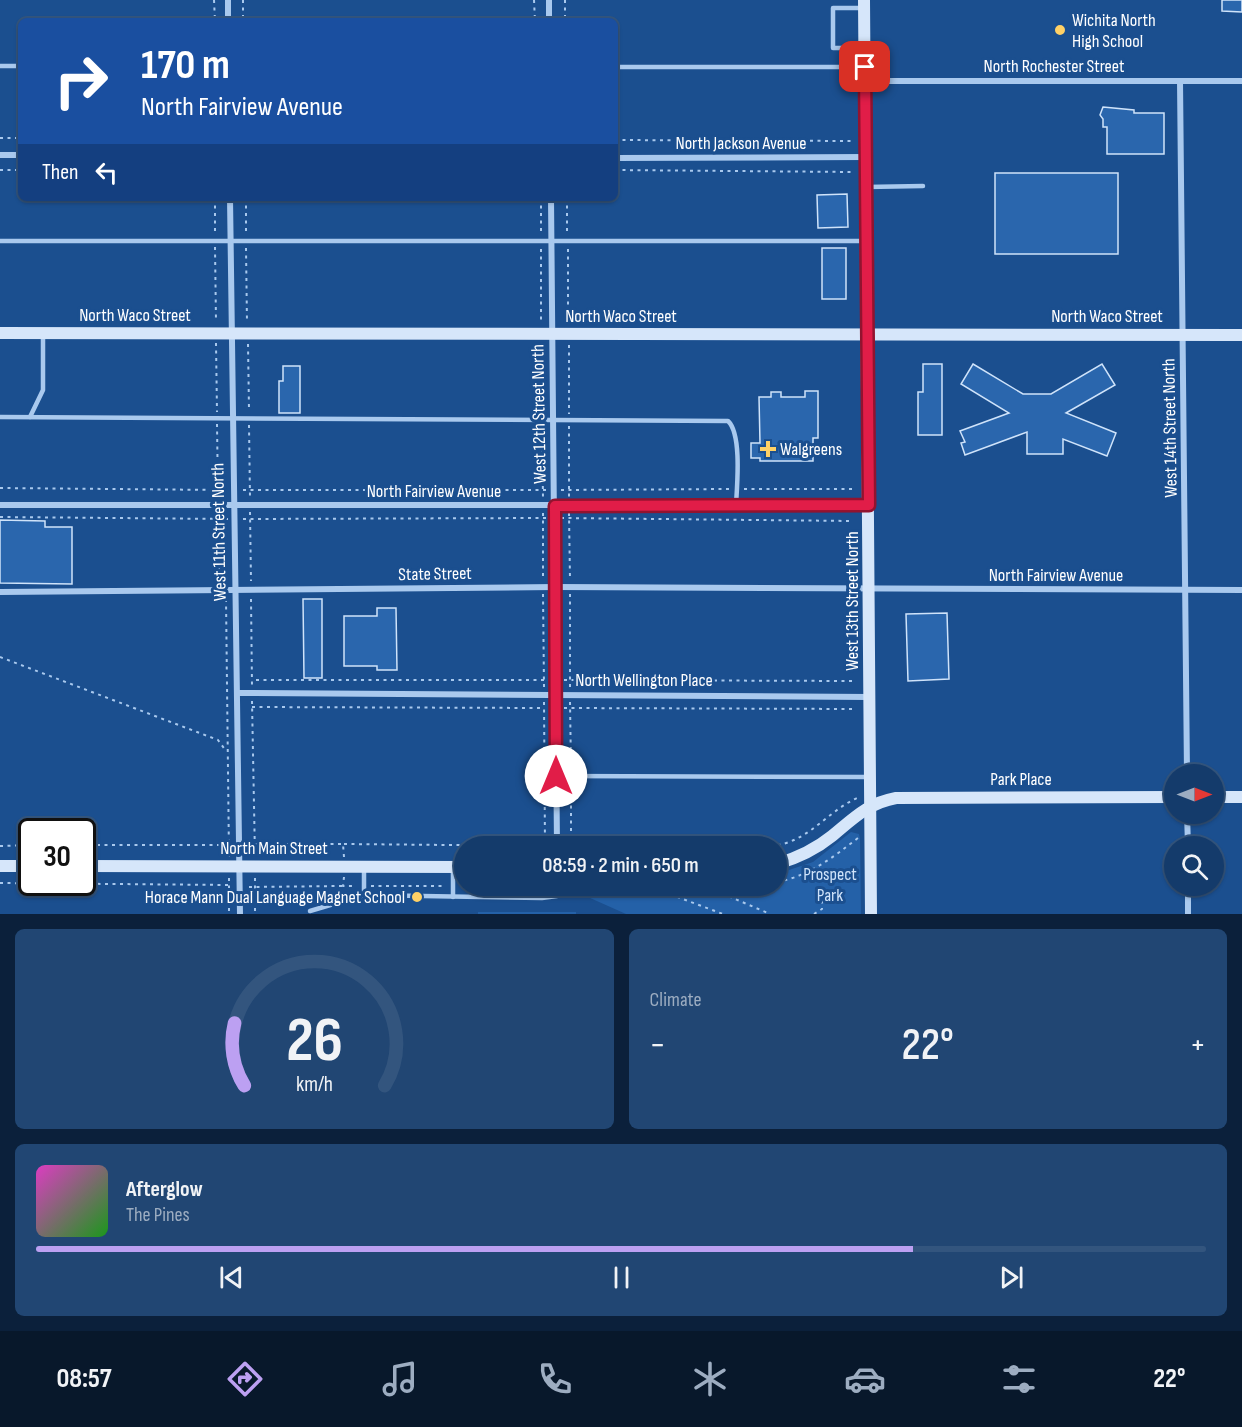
<!DOCTYPE html>
<meta charset="utf-8">
<style>
:root{--surface:#143b6b;--page:#214673;--text:#f1f3f6;--muted:#9dadc1;--line:#33557e;--accent:#bca0f2}
body{margin:0;font-family:"Sofia Sans Condensed",sans-serif;background:var(--page);color:var(--text);height:100vh;display:flex;flex-direction:column;font-size:22px;white-space:nowrap}
*{box-sizing:border-box;margin:0}
p{font-size:20px;color:var(--muted)}
.icon{flex:none;width:33px;height:33px;fill:none;stroke:currentColor;stroke-width:2;stroke-linecap:round;stroke-linejoin:round}
.map{position:relative;height:914px;overflow:hidden}
.panel{display:flex;flex-direction:column;gap:15px;padding:15px;background:#0b203b;flex:1}
.panel>*{flex:none}
.top-card{position:absolute;left:18px;top:18px;width:600px;height:183px;border-radius:9px;box-shadow:0 2px 4px #0004,0 0 0 2px var(--line);background:#1a4fa0;color:#fff;overflow:hidden}
.needle{width:39px;rotate:90deg}
.buttons{position:absolute;left:1164px;top:764px;display:grid;gap:12px}
.buttons a{display:grid;place-items:center;width:60px;height:60px;border-radius:50%;background:var(--surface);box-shadow:0 2px 4px #0004,0 0 0 2px var(--line);font-size:30px}
.speed{position:absolute;left:18px;top:818px;display:flex;gap:12px;font-size:30px;font-weight:700;text-align:center}
.speed>*{display:grid;place-content:center;width:78px;height:78px;border-radius:50%;background:var(--surface);box-shadow:0 2px 4px #0004,0 0 0 2px var(--line);line-height:1}
.speed .limit{border:3px solid #111;border-radius:9px;background:#fff;color:#111}
.pin{position:absolute;display:grid;place-items:center;width:51px;height:51px;color:#fff;margin:-26px;border-radius:12px;box-shadow:0 3px 9px #0006}
.me{position:absolute;width:66px;margin:-33px;rotate:0deg;stroke-linejoin:round;filter:drop-shadow(0 0 4px #0008)}
.turn{display:flex;align-items:center;gap:21px;height:126px;padding:0 24px;font-size:27px}
.turn .icon{width:78px;height:78px;stroke-width:2.5}
.turn b{display:block;font-size:42px;line-height:51px}
.then{display:flex;align-items:center;height:57px;padding:0 24px;background:#0003;gap:12px;font-size:22px}
.big{font-size:45px;font-weight:600;line-height:1.1}
.panel .card{flex:1;display:flex;flex-direction:column;justify-content:center;gap:9px;min-width:0;padding:0 21px;border-radius:9px;background:var(--page)}
.panel .dial{align-items:center;gap:0}
.dial svg{height:156px;overflow:visible;fill:none;stroke:var(--line);stroke-width:7;stroke-linecap:round;text-anchor:middle}
.dial text{fill:var(--text);stroke:none}
.song{display:flex;align-items:center;gap:18px}
.cover{width:72px;height:72px;border-radius:9px;background:linear-gradient(135deg,hsl(310 70% 55%),hsl(120 70% 35%))}
.played{height:6px;border-radius:3px;background:linear-gradient(90deg,var(--accent) 75%,var(--line) 75%)}
.keys{display:flex;justify-content:space-around;direction:ltr}
.heat{display:flex;justify-content:space-between;align-items:center;font-size:33px;direction:ltr}
.panel .tiles{flex:1;display:grid;gap:15px;grid-template-columns:1fr 1fr}
.card:last-child{grid-column:span 2}
.trip{position:absolute;left:454px;top:836px;width:333px;height:60px;border-radius:30px;background:var(--surface);box-shadow:0 2px 4px #0004,0 0 0 2px var(--line);font-weight:600;line-height:60px;text-align:center}
.dock{display:flex;height:96px;justify-content:space-around;align-items:center;background:#08182b;color:var(--muted)}
.dock .icon{width:42px;height:42px}
.dock .selected{color:var(--accent)}
.dock b{font-size:27px;color:var(--text)}
.map>svg:first-child{display:block}
.green{fill:#2461a8}
.building{fill:#2a66ad;stroke:#cfe3fa;stroke-width:1.5}
.lines{fill:none;stroke-linecap:round;stroke-linejoin:round}
.path{stroke:#a9c9ee;stroke-width:2;stroke-dasharray:3 4.5;stroke-linecap:butt}
.lane{stroke:#a9c9ee;stroke-width:4.5}
.street{stroke:#a9c9ee;stroke-width:6}
.secondary{stroke:#d6e6fa;stroke-width:12}
.route-casing{stroke:#92132f;stroke-width:15}
.route{stroke:#e11d48;stroke-width:10}
.poi-dot{fill:#ffd166;stroke:#1b4f8f;stroke-width:2}
.labels{text-anchor:middle;dominant-baseline:central;stroke-width:6;stroke-linejoin:round;paint-order:stroke}
.poi-label{font-size:18px;fill:#fff;stroke:#1b4f8f;text-anchor:start}
.street-label{font-size:18px;fill:#fff;stroke:#1b4f8f}
.park-label{font-size:18px;fill:#cfe3fa;stroke:#1b4f8f}
</style>
<div class="map">
<svg width="1242" height="914" viewBox="0 0 1242 914">
<rect width="100%" height="100%" fill="#1b4f8f"/>
<g class="green">
<path d="M851,832L859,834L860,839L861,914H626L561,885H777V874L813,862Z"/>
<rect x="478" y="912" width="98" height="2"/>
</g>
<g class="building">
<path d="M1222,0H1242V12L1222,11Z"/>
<path d="M1103,107L1134,110V113H1164V154H1107V127H1103V119L1100,115Z"/>
<rect x="995" y="173" width="123" height="81"/>
<path d="M847,194L848,227L818,228L817,195Z"/>
<rect x="822" y="248" width="24" height="51"/>
<path d="M923,364H942V435H918V392H923Z"/>
<path d="M973,364L1023,394H1051L1102,364L1115,385L1066,413L1116,433L1107,456L1063,439V454H1027V432L965,455L961,443L965,442L960,431L1009,413L961,384Z"/>
<path d="M283,366H300V413H279V381H283Z"/>
<path d="M805,391H818V438H813V461H760V458H751V443H760L759,397H771V392H781V397H805Z"/>
<path d="M0,520L45,521V527H72V584L0,583Z"/>
<path d="M303,599H322V678H304Z"/>
<path d="M377,608H396L397,670H377V666H344V616H377Z"/>
<path d="M947,613L949,679L908,681L906,614Z"/>
</g>
<g class="lines">
<g class="path">
<path d="M214,0L215,21"/>
<path d="M243,0V21"/>
<path d="M534,0L535,21"/>
<path d="M565,0V21"/>
<path d="M0,138H21"/>
<path d="M615,140L852,141"/>
<path d="M0,170H21"/>
<path d="M615,170L852,172"/>
<path d="M215,198V235"/>
<path d="M246,198V233"/>
<path d="M541,198V234"/>
<path d="M567,198V234"/>
<path d="M215,247L216,322"/>
<path d="M246,248L247,323"/>
<path d="M541,249V324"/>
<path d="M568,249V324"/>
<path d="M216,343L217,412"/>
<path d="M248,344L249,410"/>
<path d="M541,345L542,414"/>
<path d="M569,345V414"/>
<path d="M217,424L218,496"/>
<path d="M249,425L250,497"/>
<path d="M542,426L543,498"/>
<path d="M569,426V498"/>
<path d="M0,488L225,490"/>
<path d="M744,489H853"/>
<path d="M243,490H546"/>
<path d="M561,490L729,489"/>
<path d="M250,512L251,581"/>
<path d="M543,513V579"/>
<path d="M569,513L570,579"/>
<path d="M218,514L219,583"/>
<path d="M0,517L228,519"/>
<path d="M561,518L853,521"/>
<path d="M243,519L546,518"/>
<path d="M543,594L544,687"/>
<path d="M570,594V687"/>
<path d="M226,599L229,857"/>
<path d="M251,599L252,686"/>
<path d="M0,657L218,740L226,751"/>
<path d="M256,680H544"/>
<path d="M564,680L855,681"/>
<path d="M252,701L255,857"/>
<path d="M544,702L545,846"/>
<path d="M570,702L571,768"/>
<path d="M252,707L544,708"/>
<path d="M564,708L856,709"/>
<path d="M571,783V846"/>
<path d="M248,844H343L344,857"/>
<path d="M344,844L551,846"/>
<path d="M82,845H228"/>
<path d="M0,846L32,845"/>
<path d="M566,846H581"/>
<path d="M770,846C807,844 826,812 857,798"/>
<path d="M344,877L343,886H356"/>
<path d="M229,878V914"/>
<path d="M255,878V914"/>
<path d="M777,882C809,876 832,858 858,838"/>
<path d="M0,883L228,885"/>
<path d="M371,886H446"/>
<path d="M707,886L720,885"/>
<path d="M249,887L343,886"/>
<path d="M461,887H551"/>
<path d="M566,887L656,889L723,914"/>
<path d="M657,888L662,885L705,886L770,914"/>
<path d="M814,914L822,909V891"/>
</g>
<g class="lane">
<path d="M862,48H833V8H864"/>
<path d="M0,66H21"/>
<path d="M615,67H864"/>
<path d="M866,187L923,186"/>
<path d="M0,241H864"/>
<path d="M0,417L728,421C742,434 737,486 736,505"/>
<path d="M30,417L43,390V333"/>
<path d="M557,776L869,777"/>
<path d="M364,895L542,898L557,896L559,885"/>
<path d="M453,897V870"/>
<path d="M310,911L364,895V869"/>
</g>
<g class="street">
<path d="M228,0V21"/>
<path d="M549,0V21"/>
<path d="M866,81H1242"/>
<path d="M1180,81L1187,774"/>
<path d="M0,155H21"/>
<path d="M615,158L866,157"/>
<path d="M230,198L240,914"/>
<path d="M551,198L557,846"/>
<path d="M0,505H868"/>
<path d="M0,592L556,587L1242,590"/>
<path d="M237,693L869,697"/>
<path d="M1187,813L1188,846"/>
<path d="M1188,885V914"/>
</g>
<g class="secondary">
<path d="M864,0L871,914"/>
<path d="M0,333L1242,335"/>
<path d="M1214,797H1242"/>
<path d="M777,864C797,858 816,849 832,836C853,819 868,803 896,798L1174,797"/>
<path d="M0,866H32"/>
<path d="M82,866L465,867"/>
</g>
</g>
<g class="lines">
<g class="route-casing">
<path id="route" d="M556,776L555,506L869,505L865,67"/>
</g>
<use href="#route" class="route"/>
</g>
<g class="poi-dot">
<circle cx="1060" cy="30" r="6"/>
<path d="M765 440h6v6h6v6h-6v6h-6v-6h-6v-6h6z"/>
<circle cx="417" cy="897" r="6"/>
</g>
<g class="labels">
<g class="poi-label">
<text x="1072" y="20">Wichita North<tspan x="1072" dy="21">High School</tspan></text>
<text x="780" y="449">Walgreens</text>
<text x="405" y="897" text-anchor="end">Horace Mann Dual Language Magnet School</text>
</g>
<g class="street-label">
<text x="1054" y="66">North Rochester Street</text>
<text x="741" y="143">North Jackson Avenue</text>
<text x="135" y="315">North Waco Street</text>
<text x="621" y="316">North Waco Street</text>
<text x="1107" y="316">North Waco Street</text>
<text transform="translate(539 414) rotate(-91)">West 12th Street North</text>
<text transform="translate(1170 428) rotate(-91)">West 14th Street North</text>
<text x="434" y="491">North Fairview Avenue</text>
<text transform="translate(219 532) rotate(-91)">West 11th Street North</text>
<text transform="translate(435 574) rotate(-1)">State Street</text>
<text x="1056" y="575">North Fairview Avenue</text>
<text transform="translate(852 601) rotate(-90)">West 13th Street North</text>
<text x="644" y="680">North Wellington Place</text>
<text x="1021" y="779">Park Place</text>
<text x="274" y="848">North Main Street</text>
</g>
<g class="park-label">
<text x="830" y="874">Prospect<tspan x="830" dy="21">Park</tspan></text>
</g>
</g>
</svg>
<div class="buttons">
<a><svg class="needle" viewBox="-14 -14 28 28"><path d="M0-13l5 13h-10z" fill="#e53935"/><path d="M0 13l5-13h-10z" fill="#9dadc1"/></svg></a>
<a><svg class="icon" aria-label="search" viewBox="0 0 24 24"><circle cx="10" cy="10" r="6"/><path d="M15 15l6 6"/></svg></a>
</div>
<div class="speed"><div class="limit">30</div></div>
<div class="pin" style="left:865px;top:67px;background:#d93025"><svg class="icon" aria-label="arrive" viewBox="0 0 24 24"><path d="M6 21V4h12l-3 4 3 4H6"/></svg></div>
<svg class="me" style="left:556px;top:776px" viewBox="-20 -20 40 40"><circle r="19" fill="#fff"/><path d="M0-13L10 11 0 6-10 11z" fill="#e11d48"/></svg>
<div class="trip">08:59 · 2 min · 650 m</div>
<div class="top-card">
<div class="turn"><svg class="icon" aria-label="right" viewBox="0 0 24 24"><path d="M7 20v-9h11M14 6l5 5-5 5"/></svg><div><b>170 m</b>North Fairview Avenue</div></div>
<div class="then">Then<svg class="icon" aria-label="left" viewBox="0 0 24 24"><path d="M17 20v-9H6M10 6l-5 5 5 5"/></svg></div>
</div>
</div>
<section class="panel">
<div class="tiles">
<div class="card dial"><svg viewBox="0 0 100 80">
<path d="M14 69A42 42 0 1 1 86 69"/>
<path d="M14 69A42 42 0 0 1 9 37" stroke="#bca0f2"/>
<text x="50" y="56" font-size="32" font-weight="700">26</text>
<text x="50" y="72" font-size="11">km/h</text>
</svg></div>
<div class="card"><p>Climate</p>
<div class="heat"><a>−</a><b class="big">22°</b><a>+</a></div>
</div>
<div class="card">
<div class="song"><i class="cover"></i><div><b>Afterglow</b><p>The Pines</p></div></div>
<div class="played"></div>
<div class="keys"><svg class="icon" aria-label="previous" viewBox="0 0 24 24"><path d="M18 5L8 12l10 7zM5 5v14"/></svg><svg class="icon" aria-label="pause" viewBox="0 0 24 24"><path d="M8 5v14M16 5v14"/></svg><svg class="icon" aria-label="next" viewBox="0 0 24 24"><path d="M6 5l10 7-10 7zM19 5v14"/></svg></div>
</div>
</div>
</section>
<nav class="dock">
<b>08:57</b>
<svg class="icon selected" aria-label="directions" viewBox="0 0 24 24"><path d="M12 3l9 9-9 9-9-9zM9 14v-3h6M13 9l2 2-2 2"/></svg>
<svg class="icon" aria-label="music" viewBox="0 0 24 24"><path d="M9 18V5l10-2v13"/><circle cx="6" cy="18" r="3"/><circle cx="16" cy="16" r="3"/></svg>
<svg class="icon" aria-label="phone" viewBox="0 0 24 24"><path d="M5 4h4l2 5-3 2q2 4 5 5l2-3 5 2v4C11 20 4 13 5 4z"/></svg>
<svg class="icon" aria-label="climate" viewBox="0 0 24 24"><path d="M12 3v18M4 7l16 10M4 17L20 7"/></svg>
<svg class="icon" aria-label="car" viewBox="0 0 24 24"><path d="M5 17H2v-5l4-1 3-4h7l3 4 3 1v5h-3M9 17h6M6 11h13"/><circle cx="7" cy="17" r="2"/><circle cx="17" cy="17" r="2"/></svg>
<svg class="icon" aria-label="filters" viewBox="0 0 24 24"><path d="M4 7h16M4 17h16"/><circle cx="9" cy="7" r="2"/><circle cx="15" cy="17" r="2"/></svg>
<b>22°</b>
</nav>
